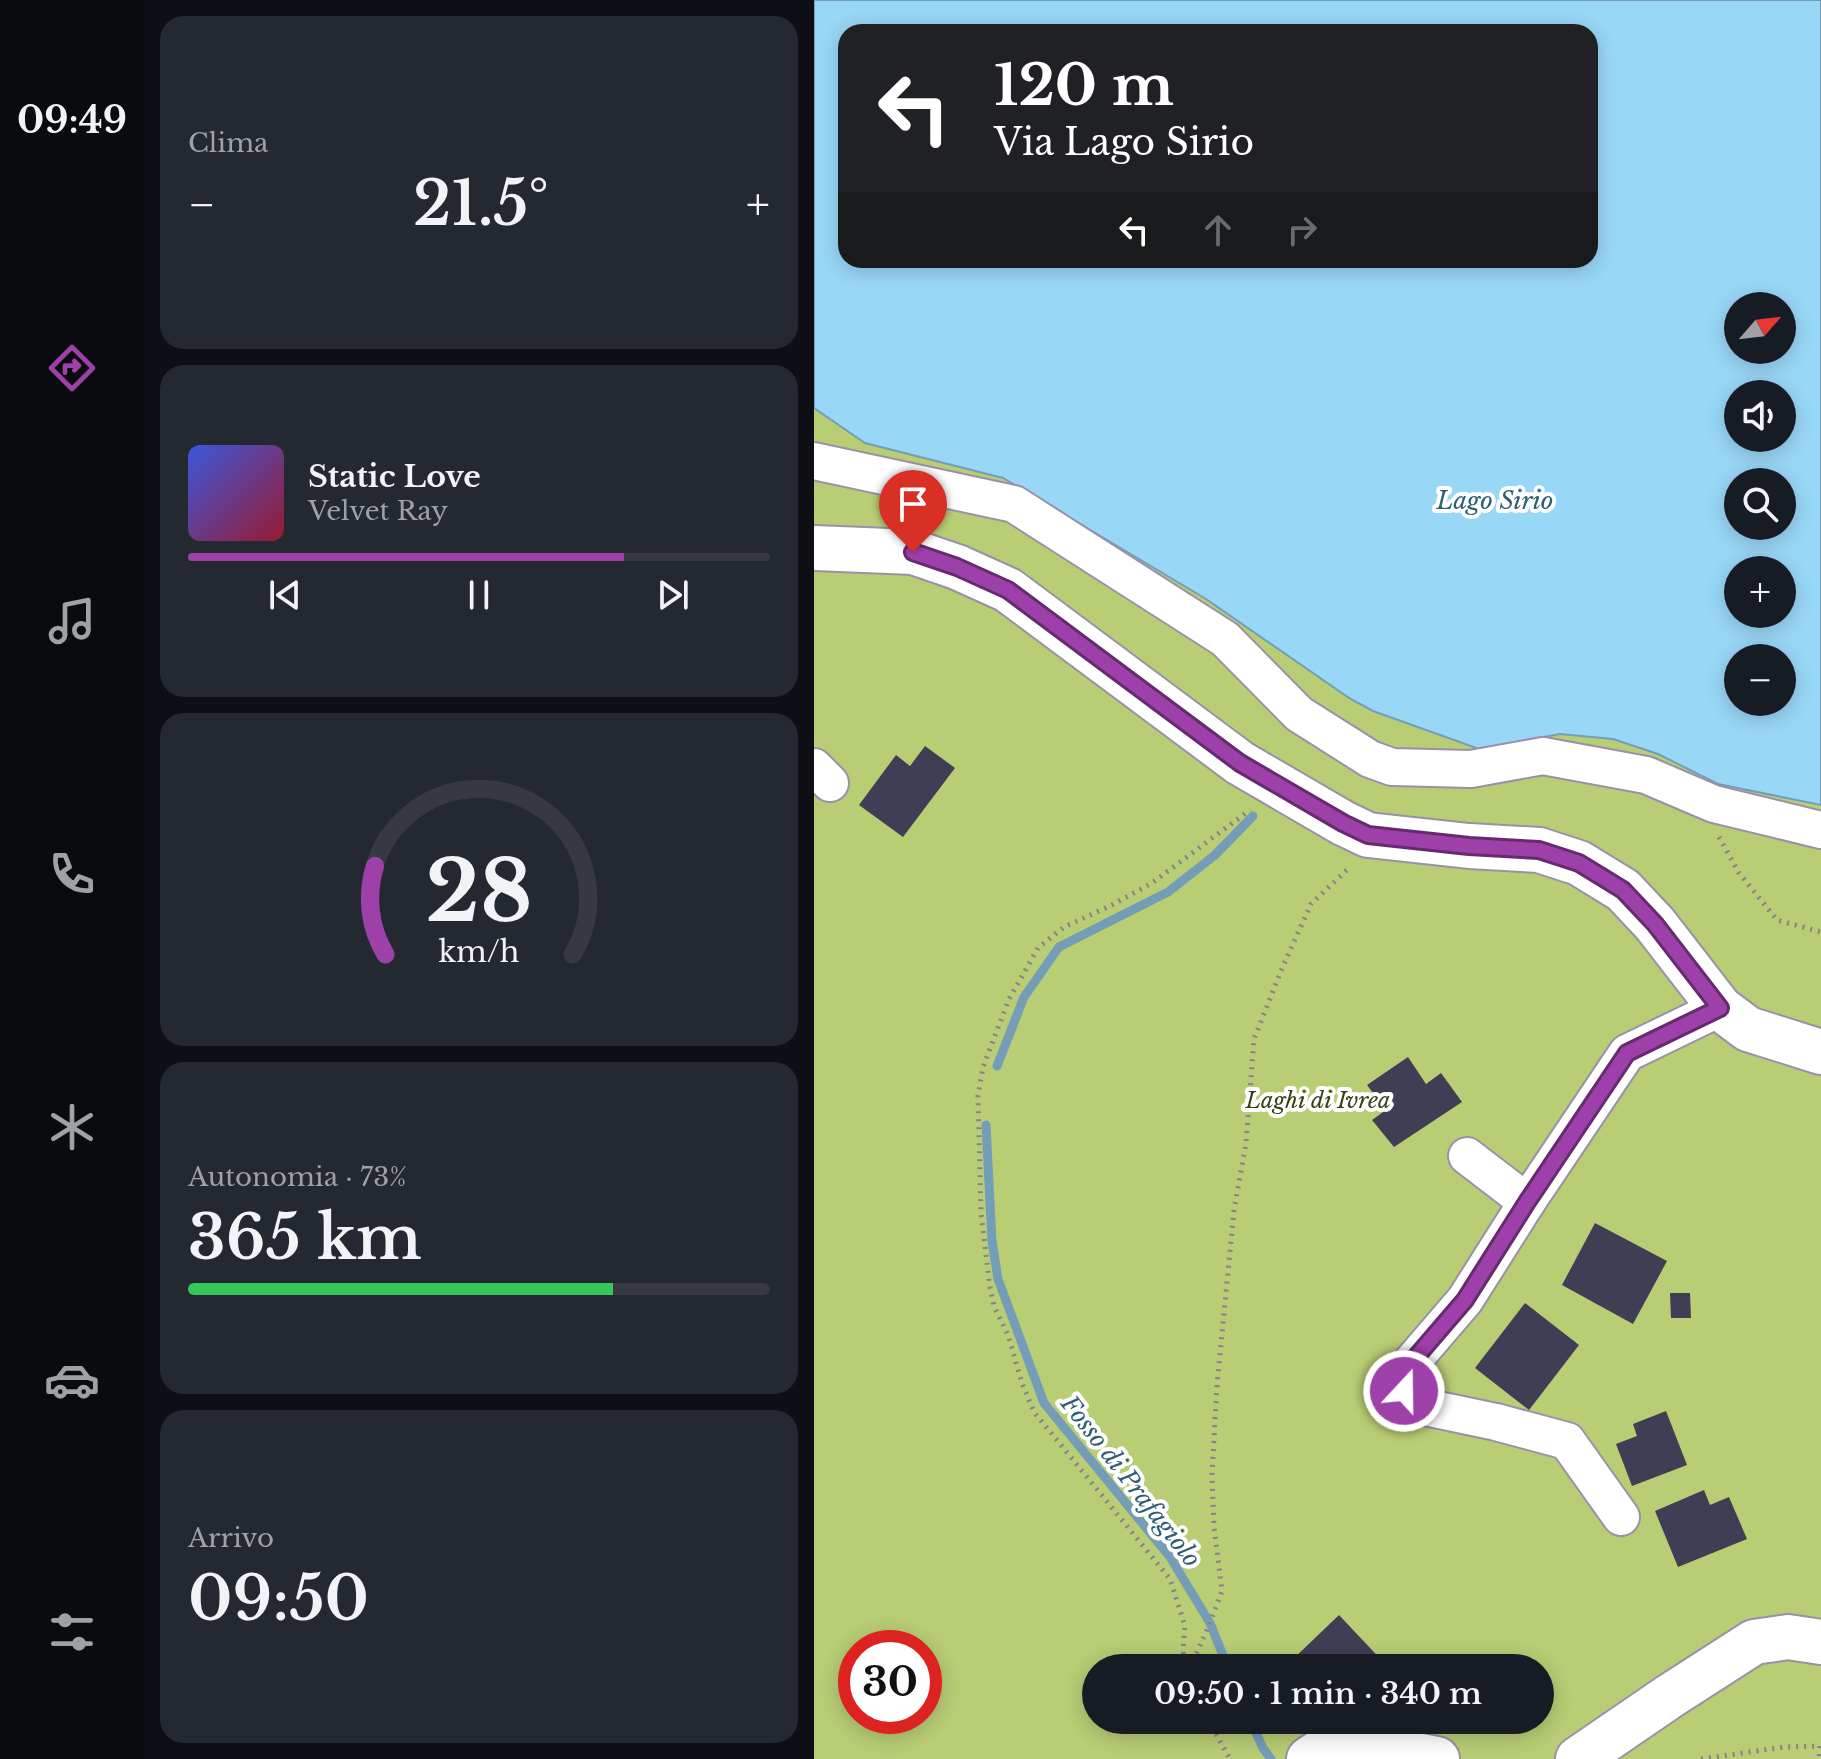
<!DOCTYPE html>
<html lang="it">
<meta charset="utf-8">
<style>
:root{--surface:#171b24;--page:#242831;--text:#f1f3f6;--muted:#9ea1a6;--line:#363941;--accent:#9e40a9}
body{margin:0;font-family:"Libre Baskerville",serif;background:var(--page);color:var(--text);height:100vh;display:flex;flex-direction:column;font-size:30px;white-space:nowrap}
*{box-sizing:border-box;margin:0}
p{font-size:26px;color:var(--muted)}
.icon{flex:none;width:44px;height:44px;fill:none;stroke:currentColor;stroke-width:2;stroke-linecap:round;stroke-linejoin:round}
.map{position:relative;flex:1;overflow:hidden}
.details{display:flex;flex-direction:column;gap:16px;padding:16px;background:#0d0f14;width:670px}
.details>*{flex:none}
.hud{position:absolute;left:24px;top:24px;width:760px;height:244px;border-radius:24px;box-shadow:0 4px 20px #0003;background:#202124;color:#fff;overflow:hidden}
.needle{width:52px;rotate:62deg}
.tools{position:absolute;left:910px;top:292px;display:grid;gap:16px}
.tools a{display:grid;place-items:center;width:72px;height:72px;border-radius:50%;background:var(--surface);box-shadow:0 4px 20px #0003;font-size:40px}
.speed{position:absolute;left:24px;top:1630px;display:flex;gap:16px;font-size:40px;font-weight:700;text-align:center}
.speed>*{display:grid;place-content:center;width:104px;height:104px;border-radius:50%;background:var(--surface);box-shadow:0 4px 20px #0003;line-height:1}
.speed .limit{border:12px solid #d22;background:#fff;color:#111}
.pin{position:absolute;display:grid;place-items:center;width:68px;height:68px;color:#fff;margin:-82px -34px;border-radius:50% 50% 50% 0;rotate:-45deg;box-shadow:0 0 8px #0007}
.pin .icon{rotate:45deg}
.me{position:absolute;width:88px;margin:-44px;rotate:21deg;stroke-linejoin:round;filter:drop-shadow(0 0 6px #0008)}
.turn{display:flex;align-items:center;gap:28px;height:168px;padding:0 24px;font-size:36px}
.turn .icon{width:104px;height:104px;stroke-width:2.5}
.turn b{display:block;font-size:56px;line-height:68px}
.lanes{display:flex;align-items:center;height:76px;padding:0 24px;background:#0003;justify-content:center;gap:40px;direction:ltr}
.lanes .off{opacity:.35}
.big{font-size:60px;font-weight:600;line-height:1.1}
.details .widget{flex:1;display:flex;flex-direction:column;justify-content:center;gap:12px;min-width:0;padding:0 28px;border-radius:24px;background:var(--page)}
.details .dial{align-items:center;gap:0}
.dial svg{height:208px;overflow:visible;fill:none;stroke:var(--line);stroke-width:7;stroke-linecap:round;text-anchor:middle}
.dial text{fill:var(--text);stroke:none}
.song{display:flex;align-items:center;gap:24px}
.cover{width:96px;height:96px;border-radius:12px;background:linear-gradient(135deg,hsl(230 70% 55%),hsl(350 70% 35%))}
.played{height:8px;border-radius:4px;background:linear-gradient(90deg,var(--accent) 75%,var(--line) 75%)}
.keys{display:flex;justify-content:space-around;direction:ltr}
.heat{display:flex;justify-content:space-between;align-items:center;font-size:44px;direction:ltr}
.charge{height:12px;border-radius:6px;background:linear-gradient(90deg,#34c759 73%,var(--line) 0)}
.trip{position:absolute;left:268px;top:1654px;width:472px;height:80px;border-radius:40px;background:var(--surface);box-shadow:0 4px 20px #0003;font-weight:600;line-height:80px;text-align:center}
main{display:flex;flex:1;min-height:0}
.tab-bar{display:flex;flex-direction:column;width:144px;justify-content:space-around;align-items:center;background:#090b0e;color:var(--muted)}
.tab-bar .icon{width:56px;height:56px}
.tab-bar .current{color:var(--accent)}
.tab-bar b{font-size:36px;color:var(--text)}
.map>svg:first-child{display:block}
.green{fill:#b9cd75;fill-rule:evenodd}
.water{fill:#99d7f7;stroke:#749eb7;stroke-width:2;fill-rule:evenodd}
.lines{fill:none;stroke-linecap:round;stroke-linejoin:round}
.stream{stroke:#749eb7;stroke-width:9}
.building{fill:#3e3f54}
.street-casing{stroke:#9991a9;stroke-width:40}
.secondary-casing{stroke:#9991a9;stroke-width:48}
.path{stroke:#868190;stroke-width:5;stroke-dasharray:2 6;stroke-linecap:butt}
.street{stroke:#fff;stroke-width:36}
.secondary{stroke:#fff;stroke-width:44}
.secondary-bridge-casing{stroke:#9991a9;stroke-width:48;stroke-linecap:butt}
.secondary-bridge{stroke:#fff;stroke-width:44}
.route-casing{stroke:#672a6e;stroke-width:20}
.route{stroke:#9e40a9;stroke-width:14}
.labels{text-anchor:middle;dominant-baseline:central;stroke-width:8;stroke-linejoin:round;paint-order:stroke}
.park-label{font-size:22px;font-style:italic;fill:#374017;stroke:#fff}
.water-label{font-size:24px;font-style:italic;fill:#2e5e75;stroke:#fff}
</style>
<main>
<nav class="tab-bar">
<b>09:49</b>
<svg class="icon current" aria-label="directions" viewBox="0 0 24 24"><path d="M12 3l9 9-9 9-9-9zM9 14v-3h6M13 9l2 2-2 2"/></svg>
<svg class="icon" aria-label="music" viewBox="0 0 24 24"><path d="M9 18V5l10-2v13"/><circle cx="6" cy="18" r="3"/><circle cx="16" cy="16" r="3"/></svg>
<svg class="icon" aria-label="phone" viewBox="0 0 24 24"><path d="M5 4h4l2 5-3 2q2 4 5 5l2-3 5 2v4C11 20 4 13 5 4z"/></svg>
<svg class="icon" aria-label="climate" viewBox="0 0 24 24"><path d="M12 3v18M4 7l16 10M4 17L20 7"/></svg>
<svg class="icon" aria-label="car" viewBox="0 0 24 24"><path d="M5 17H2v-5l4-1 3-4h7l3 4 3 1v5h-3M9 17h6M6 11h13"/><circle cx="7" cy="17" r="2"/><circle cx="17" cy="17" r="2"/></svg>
<svg class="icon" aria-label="filters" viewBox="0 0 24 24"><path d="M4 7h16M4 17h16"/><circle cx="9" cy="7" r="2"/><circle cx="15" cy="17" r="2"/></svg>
</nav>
<section class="details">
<div class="widget"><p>Clima</p>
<div class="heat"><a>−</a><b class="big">21.5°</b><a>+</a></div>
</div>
<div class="widget">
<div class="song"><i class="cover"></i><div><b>Static Love</b><p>Velvet Ray</p></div></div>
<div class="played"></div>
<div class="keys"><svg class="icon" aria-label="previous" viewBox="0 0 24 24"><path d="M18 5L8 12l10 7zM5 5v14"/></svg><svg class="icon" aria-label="pause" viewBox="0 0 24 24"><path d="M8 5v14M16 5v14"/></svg><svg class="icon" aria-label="next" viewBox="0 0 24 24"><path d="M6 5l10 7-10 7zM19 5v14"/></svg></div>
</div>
<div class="widget dial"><svg viewBox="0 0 100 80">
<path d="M14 69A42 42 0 1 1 86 69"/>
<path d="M14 69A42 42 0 0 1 10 35" stroke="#9e40a9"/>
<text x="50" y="56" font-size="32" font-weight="700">28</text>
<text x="50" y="72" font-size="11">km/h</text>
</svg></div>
<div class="widget"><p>Autonomia · 73%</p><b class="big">365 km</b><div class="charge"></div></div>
<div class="widget"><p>Arrivo</p><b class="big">09:50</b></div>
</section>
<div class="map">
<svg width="1007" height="1759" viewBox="0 0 1007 1759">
<rect width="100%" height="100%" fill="#ede7fb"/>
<path class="green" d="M0,0H1007V1759H0ZM32,32H776V260H32ZM924,306H968V350H924ZM924,394H968V438H924ZM924,482H968V526H924ZM924,570H968V614H924ZM924,658H968V702H924ZM42,1648H110V1716H42ZM282,1668H726V1720H282Z"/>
<path class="water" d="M0,0H1007V805L904,784L844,754L799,739L746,734L665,749L559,711L535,698L392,599L189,478L51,443L0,408ZM32,32H776V260H32ZM924,306H968V350H924ZM924,394H968V438H924ZM924,482H968V526H924ZM924,570H968V614H924ZM924,658H968V702H924Z"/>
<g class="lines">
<g class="stream">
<path d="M183,1066L210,997L245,947L354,892L401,855L439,816"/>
<path d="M172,1125L178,1241L184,1279L230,1403L356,1557L396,1623L414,1668"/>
<path d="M436,1720L449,1748L457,1759"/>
</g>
</g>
<g class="building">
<path d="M111,746L141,768L89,837L45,805L82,755L96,766Z"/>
<path d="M594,1057L612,1084L627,1073L648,1102L580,1147L558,1120L572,1110L553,1085Z"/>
<path d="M781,1223L853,1261L819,1324L748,1285Z"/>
<path d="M856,1293H876L877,1318H857Z"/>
<path d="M711,1303L765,1345L715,1410L661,1368Z"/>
<path d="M852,1411L873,1465L818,1486L802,1444L823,1436L819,1424Z"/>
<path d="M890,1490L896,1505L915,1497L933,1539L864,1567L841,1511Z"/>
<path d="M525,1615L573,1666L571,1668H482L476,1662Z"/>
</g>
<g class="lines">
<g class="street-casing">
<g id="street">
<path d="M0,461L200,504L411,639L485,714L556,759L578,767L657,769L729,756L832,775L900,804L1007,830"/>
<path d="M0,767L16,783"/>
<path d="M653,1156L713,1202"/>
<path d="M807,1517L753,1441L682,1422L601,1405L590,1391V1371L651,1300L713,1202L813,1053L906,1008"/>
</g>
</g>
<g class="secondary-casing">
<g id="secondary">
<path d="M0,548L99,552L143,567L194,590L426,763"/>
<path d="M529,823L554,835L655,846L725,850L765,863L809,890L841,924L906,1008L934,1029L1007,1052"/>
<path d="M495,1759L504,1753L546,1744L623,1759"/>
<path d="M764,1759L856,1696L940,1642L974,1637L1007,1642"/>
</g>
</g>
<g class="path">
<path d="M905,837L925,873L963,920L1007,932"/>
<path d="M375,1668L370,1662L369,1649L371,1626L356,1579L220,1412L208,1383L194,1335L180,1306L176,1287L167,1213L164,1096L169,1067L195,999L224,948L250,927L294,907L338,883L436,810"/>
<path d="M376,1668L396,1623L408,1591L400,1527L398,1475L403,1385L420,1210L432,1143L440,1039L469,966L497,904L536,867"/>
<path d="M394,1720L416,1759"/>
<path d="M887,1759L970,1747L1006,1746L1005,1759"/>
</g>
<use href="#street" class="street"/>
<use href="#secondary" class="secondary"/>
<g class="secondary-bridge-casing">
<path id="secondary-bridge" d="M426,763L529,823"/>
</g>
<use href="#secondary-bridge" class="secondary-bridge"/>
</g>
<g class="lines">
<g class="route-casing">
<path id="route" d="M99,552L143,567L194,590L426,763L529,823L554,835L655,846L725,850L765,863L809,890L841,924L906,1008L813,1053L713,1202L651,1300L590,1371V1391"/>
</g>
<use href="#route" class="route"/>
</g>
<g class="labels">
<g class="park-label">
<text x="504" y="1100">Laghi di Ivrea</text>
</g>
<g class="water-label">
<text x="681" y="500">Lago Sirio</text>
<text transform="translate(317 1481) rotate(52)">Fosso di Prafagiolo</text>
</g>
</g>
</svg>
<div class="tools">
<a><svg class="needle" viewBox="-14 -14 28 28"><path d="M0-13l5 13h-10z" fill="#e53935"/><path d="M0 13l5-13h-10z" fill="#9ea1a6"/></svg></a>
<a><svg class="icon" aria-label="sound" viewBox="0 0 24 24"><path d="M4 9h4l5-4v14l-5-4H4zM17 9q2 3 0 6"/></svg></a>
<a><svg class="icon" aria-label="search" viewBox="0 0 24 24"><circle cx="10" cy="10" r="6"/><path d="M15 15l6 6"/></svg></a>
<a>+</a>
<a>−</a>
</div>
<div class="speed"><div class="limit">30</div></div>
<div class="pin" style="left:99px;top:552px;background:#d93025"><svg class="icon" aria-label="arrive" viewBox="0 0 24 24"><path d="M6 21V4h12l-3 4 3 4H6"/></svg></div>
<svg class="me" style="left:590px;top:1391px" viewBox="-20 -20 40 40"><circle r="17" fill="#9e40a9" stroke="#fff" stroke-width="3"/><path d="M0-11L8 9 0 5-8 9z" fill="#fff"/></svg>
<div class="trip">09:50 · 1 min · 340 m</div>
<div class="hud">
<div class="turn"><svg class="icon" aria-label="left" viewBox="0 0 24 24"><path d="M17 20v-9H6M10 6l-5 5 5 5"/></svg><div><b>120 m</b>Via Lago Sirio</div></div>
<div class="lanes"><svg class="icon" aria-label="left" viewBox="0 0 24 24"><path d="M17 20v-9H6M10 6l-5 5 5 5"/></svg><svg class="icon off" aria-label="ahead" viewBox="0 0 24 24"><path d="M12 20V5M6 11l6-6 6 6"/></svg><svg class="icon off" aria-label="right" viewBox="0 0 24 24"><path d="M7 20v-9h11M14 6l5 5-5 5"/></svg></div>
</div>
</div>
</main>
